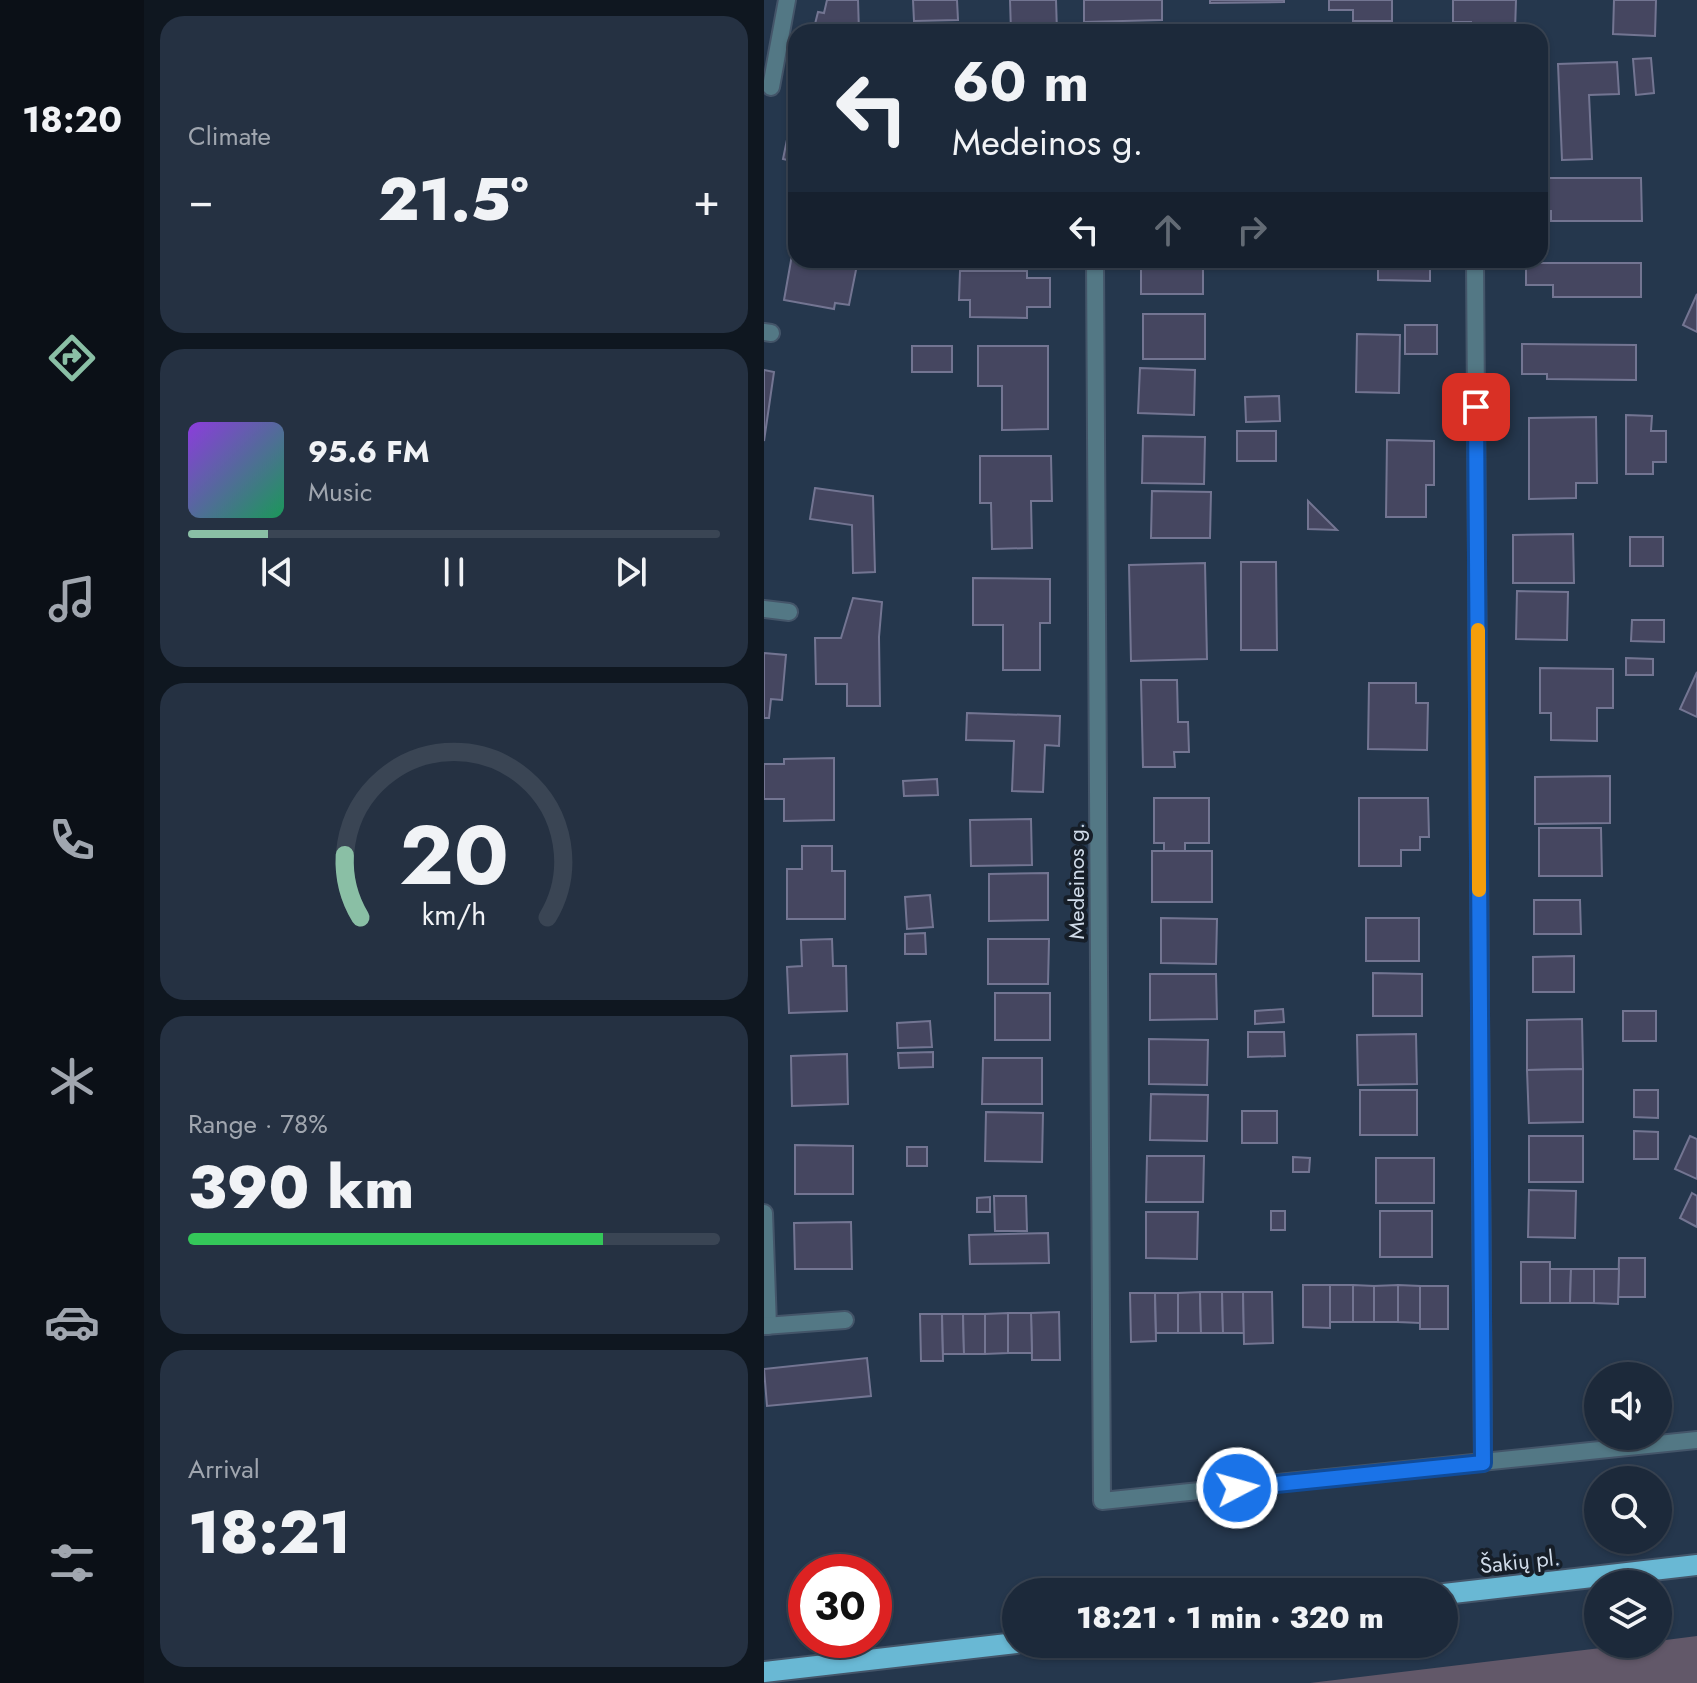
<!DOCTYPE html>
<meta charset="utf-8">
<style>
:root{--surface:#1c293a;--page:#253142;--text:#f1f3f6;--muted:#a0a6af;--line:#3a4554;--accent:#8abfa5}
body{margin:0;font-family:Jost,sans-serif;background:var(--page);color:var(--text);height:100vh;display:flex;flex-direction:column;font-size:30px;white-space:nowrap}
*{box-sizing:border-box;margin:0}
p{font-size:26px;color:var(--muted)}
.icon{flex:none;width:44px;height:44px;fill:none;stroke:currentColor;stroke-width:2;stroke-linecap:round;stroke-linejoin:round}
.map{position:relative;flex:1;overflow:hidden}
.side{display:flex;flex-direction:column;gap:16px;padding:16px;background:#0f1720;width:620px}
.side>*{flex:none}
.hud{position:absolute;left:24px;top:24px;width:760px;height:244px;border-radius:24px;box-shadow:0 2px 6px #0004,0 0 0 2px var(--line);background:#1c293a;color:var(--text);overflow:hidden}
.controls{position:absolute;left:820px;top:1362px;display:grid;gap:16px}
.controls a{display:grid;place-items:center;width:88px;height:88px;border-radius:50%;background:var(--surface);box-shadow:0 2px 6px #0004,0 0 0 2px var(--line);font-size:40px}
.speed{position:absolute;left:24px;top:1554px;display:flex;gap:16px;font-size:40px;font-weight:700;text-align:center}
.speed>*{display:grid;place-content:center;width:104px;height:104px;border-radius:50%;background:var(--surface);box-shadow:0 2px 6px #0004,0 0 0 2px var(--line);line-height:1}
.speed .limit{border:12px solid #d22;background:#fff;color:#111}
.pin{position:absolute;display:grid;place-items:center;width:68px;height:68px;color:#fff;margin:-34px;border-radius:16px;box-shadow:0 4px 12px #0006}
.me{position:absolute;width:88px;margin:-44px;rotate:84deg;stroke-linejoin:round;filter:drop-shadow(0 0 6px #0008)}
.turn{display:flex;align-items:center;gap:28px;height:168px;padding:0 32px;font-size:36px}
.turn .icon{width:104px;height:104px;stroke-width:2.5}
.turn b{display:block;font-size:56px;line-height:68px}
.lanes{display:flex;align-items:center;height:76px;padding:0 32px;background:#0003;justify-content:center;gap:40px;direction:ltr}
.lanes .off{opacity:.35}
.big{font-size:60px;font-weight:800;line-height:1.1}
.side .card{flex:1;display:flex;flex-direction:column;justify-content:center;gap:12px;min-width:0;padding:0 28px;border-radius:24px;background:var(--page)}
.side .dial{align-items:center;gap:0}
.dial svg{height:208px;overflow:visible;fill:none;stroke:var(--line);stroke-width:7;stroke-linecap:round;text-anchor:middle}
.dial text{fill:var(--text);stroke:none}
.song{display:flex;align-items:center;gap:24px}
.cover{width:96px;height:96px;border-radius:12px;background:linear-gradient(135deg,hsl(270 70% 55%),hsl(150 70% 35%))}
.played{height:8px;border-radius:4px;background:linear-gradient(90deg,var(--accent) 15%,var(--line) 15%)}
.keys{display:flex;justify-content:space-around;direction:ltr}
.heat{display:flex;justify-content:space-between;align-items:center;font-size:44px;direction:ltr}
.charge{height:12px;border-radius:6px;background:linear-gradient(90deg,#34c759 78%,var(--line) 0)}
.trip{position:absolute;left:238px;top:1578px;width:456px;height:80px;border-radius:40px;background:var(--surface);box-shadow:0 2px 6px #0004,0 0 0 2px var(--line);font-weight:800;line-height:80px;text-align:center}
main{display:flex;flex:1;min-height:0}
.tab-bar{display:flex;flex-direction:column;width:144px;justify-content:space-around;align-items:center;background:#0b1017;color:var(--muted)}
.tab-bar .icon{width:56px;height:56px}
.tab-bar .on{color:var(--accent)}
.tab-bar b{font-size:36px;color:var(--text)}
.map>svg:first-child{display:block}
.green{fill:#625869}
.building{fill:#454660;stroke:#737592;stroke-width:2}
.lines{fill:none;stroke-linecap:round;stroke-linejoin:round}
.street-casing{stroke:#445569;stroke-width:20}
.primary-casing{stroke:#445569;stroke-width:24}
.street{stroke:#537885;stroke-width:16}
.primary{stroke:#69b8d4;stroke-width:20}
.route-casing{stroke:#114b97;stroke-width:20}
.route{stroke:#1a73e8;stroke-width:14}
.slow{stroke:#f59e0b;stroke-width:14}
.labels{text-anchor:middle;dominant-baseline:central;stroke-width:8;stroke-linejoin:round;paint-order:stroke}
.street-label{font-size:22px;fill:#d0dbe9;stroke:#161e28}
</style>
<main>
<nav class="tab-bar">
<b>18:20</b>
<svg class="icon on" aria-label="directions" viewBox="0 0 24 24"><path d="M12 3l9 9-9 9-9-9zM9 14v-3h6M13 9l2 2-2 2"/></svg>
<svg class="icon" aria-label="music" viewBox="0 0 24 24"><path d="M9 18V5l10-2v13"/><circle cx="6" cy="18" r="3"/><circle cx="16" cy="16" r="3"/></svg>
<svg class="icon" aria-label="phone" viewBox="0 0 24 24"><path d="M5 4h4l2 5-3 2q2 4 5 5l2-3 5 2v4C11 20 4 13 5 4z"/></svg>
<svg class="icon" aria-label="climate" viewBox="0 0 24 24"><path d="M12 3v18M4 7l16 10M4 17L20 7"/></svg>
<svg class="icon" aria-label="car" viewBox="0 0 24 24"><path d="M5 17H2v-5l4-1 3-4h7l3 4 3 1v5h-3M9 17h6M6 11h13"/><circle cx="7" cy="17" r="2"/><circle cx="17" cy="17" r="2"/></svg>
<svg class="icon" aria-label="filters" viewBox="0 0 24 24"><path d="M4 7h16M4 17h16"/><circle cx="9" cy="7" r="2"/><circle cx="15" cy="17" r="2"/></svg>
</nav>
<section class="side">
<div class="card"><p>Climate</p>
<div class="heat"><a>−</a><b class="big">21.5°</b><a>+</a></div>
</div>
<div class="card">
<div class="song"><i class="cover"></i><div><b>95.6 FM</b><p>Music</p></div></div>
<div class="played"></div>
<div class="keys"><svg class="icon" aria-label="previous" viewBox="0 0 24 24"><path d="M18 5L8 12l10 7zM5 5v14"/></svg><svg class="icon" aria-label="pause" viewBox="0 0 24 24"><path d="M8 5v14M16 5v14"/></svg><svg class="icon" aria-label="next" viewBox="0 0 24 24"><path d="M6 5l10 7-10 7zM19 5v14"/></svg></div>
</div>
<div class="card dial"><svg viewBox="0 0 100 80">
<path d="M14 69A42 42 0 1 1 86 69"/>
<path d="M14 69A42 42 0 0 1 8 45" stroke="#8abfa5"/>
<text x="50" y="56" font-size="32" font-weight="700">20</text>
<text x="50" y="72" font-size="11">km/h</text>
</svg></div>
<div class="card"><p>Range · 78%</p><b class="big">390 km</b><div class="charge"></div></div>
<div class="card"><p>Arrival</p><b class="big">18:21</b></div>
</section>
<div class="map">
<svg width="933" height="1683" viewBox="0 0 933 1683">
<rect width="100%" height="100%" fill="#25374d"/>
<path class="green" d="M933,1636V1683H546L870,1644H894V1641Z"/>
<g class="building">
<path d="M63,0H94L95,32H49L54,12L60,13Z"/>
<path d="M149,0H193L194,20L150,21Z"/>
<path d="M246,0H292L293,32H247Z"/>
<path d="M320,0H398V20L320,22Z"/>
<path d="M446,0H520V2L446,3Z"/>
<path d="M565,0H628V21H589V10H565Z"/>
<path d="M689,0H752L751,31L707,30V22H689Z"/>
<path d="M850,0H892L891,36L849,34Z"/>
<path d="M887,58L890,93L872,95L869,59Z"/>
<path d="M853,62L855,94L825,95L828,159L798,160L794,64Z"/>
<path d="M25,130L32,132V162L19,159Z"/>
<path d="M776,178H877L878,221H787V211H776Z"/>
<path d="M31,238L32,260H94L85,305L71,303L70,309L20,300Z"/>
<path d="M206,260H261V266L206,267Z"/>
<rect x="377" y="260" width="62" height="34"/>
<path d="M614,260H666V281L614,280Z"/>
<path d="M762,263H877V297H789V285H762Z"/>
<path d="M196,271H263V278H286V307H263V318L206,317V300H195Z"/>
<path d="M933,294V332L919,325Z"/>
<rect x="379" y="314" width="62" height="45"/>
<rect x="641" y="325" width="32" height="29"/>
<path d="M593,334L636,335L635,393L592,392Z"/>
<path d="M758,344L872,345V380L783,379V374H758Z"/>
<rect x="148" y="346" width="40" height="26"/>
<path d="M214,346H284V429L238,430V386H214Z"/>
<path d="M376,368L431,370L430,415L374,413Z"/>
<path d="M0,370L10,372L0,441Z"/>
<path d="M515,396L516,421L482,422L481,397Z"/>
<path d="M862,415L888,416L887,431H902V462H889V474H862Z"/>
<path d="M832,417L833,483H812V498L765,499V418Z"/>
<rect x="473" y="431" width="39" height="30"/>
<path d="M379,436L441,437L440,484L378,483Z"/>
<path d="M623,440L670,441V485H662V517H622Z"/>
<path d="M216,456H287L288,501H267L268,548L228,549L227,503H216Z"/>
<path d="M51,488L109,496L111,572L89,573L88,525L46,519Z"/>
<path d="M388,491L447,492L446,538H387Z"/>
<path d="M544,501L573,530L544,529Z"/>
<path d="M809,534L810,583H749V535Z"/>
<rect x="866" y="537" width="33" height="29"/>
<path d="M477,562H512L513,650H477Z"/>
<path d="M441,563L443,659L367,661L365,565Z"/>
<path d="M209,578L286,579V623H276V670H239V625H209Z"/>
<path d="M753,591L804,592L803,640L752,639Z"/>
<path d="M89,598L118,602L115,637L116,706H83V684H52L51,638H77Z"/>
<path d="M868,620H900V642L867,641Z"/>
<path d="M0,653L22,655L18,700L7,699L5,718H0Z"/>
<path d="M862,658L889,659V675H862Z"/>
<path d="M776,668L849,669V708H833V741L787,740V713H776Z"/>
<path d="M933,672V717L916,709Z"/>
<path d="M377,680H413L414,722H424L425,752H410L411,767H379Z"/>
<path d="M605,683H652V703H664L663,750L604,749Z"/>
<path d="M203,713L296,716L295,746L281,745L279,792L248,791L250,741L202,740Z"/>
<path d="M70,758V820L20,821V799H0V764H20V759Z"/>
<path d="M846,776V823L771,824V777Z"/>
<path d="M173,779L174,795L140,796L139,781Z"/>
<path d="M390,798H445V843H421V851H400V843H390Z"/>
<path d="M595,798H664L665,837H656V850H637V866H595Z"/>
<path d="M267,819L268,865L207,866L206,820Z"/>
<path d="M775,828H837L838,876H775Z"/>
<path d="M38,846H68V871H81V919H23V869H38Z"/>
<rect x="388" y="851" width="60" height="51"/>
<path d="M284,873V920L225,921V874Z"/>
<path d="M166,895L169,927L143,929L141,897Z"/>
<path d="M770,900H816L817,934H770Z"/>
<path d="M397,918L453,919L452,964L397,963Z"/>
<rect x="602" y="918" width="53" height="43"/>
<path d="M161,933L162,954H141V934Z"/>
<path d="M68,939L69,966H82L83,1011L25,1013L23,967L38,966L37,940Z"/>
<path d="M224,939H285L284,984H224Z"/>
<path d="M810,956V992H769V957Z"/>
<path d="M609,973L658,974V1016H609Z"/>
<path d="M386,974H452L453,1019L386,1020Z"/>
<rect x="231" y="993" width="55" height="47"/>
<path d="M519,1009L520,1022L491,1024V1011Z"/>
<rect x="859" y="1011" width="33" height="30"/>
<path d="M818,1019L819,1069L763,1070V1020Z"/>
<path d="M166,1021L168,1047L134,1048L133,1023Z"/>
<path d="M484,1032H520L521,1056L484,1057Z"/>
<path d="M652,1034L653,1084L594,1085L593,1035Z"/>
<path d="M385,1039L444,1040L443,1085L385,1084Z"/>
<path d="M169,1052V1067L135,1068L134,1053Z"/>
<path d="M83,1054L84,1104L28,1106L27,1056Z"/>
<path d="M219,1058H278V1104H218Z"/>
<path d="M819,1069V1122L765,1123L763,1070Z"/>
<rect x="596" y="1090" width="57" height="45"/>
<path d="M870,1090H894V1118L870,1117Z"/>
<path d="M387,1094L444,1095L443,1141L386,1140Z"/>
<rect x="478" y="1111" width="35" height="32"/>
<path d="M222,1112L279,1113L278,1162L221,1161Z"/>
<path d="M870,1131L894,1132V1159H870Z"/>
<rect x="765" y="1136" width="54" height="46"/>
<path d="M926,1136L933,1139V1179L911,1169Z"/>
<path d="M31,1145L89,1146V1194H31Z"/>
<rect x="143" y="1147" width="20" height="19"/>
<path d="M383,1156H440L439,1202H382Z"/>
<path d="M529,1157L546,1158L545,1172H529Z"/>
<rect x="612" y="1158" width="58" height="45"/>
<path d="M765,1190L812,1191L811,1238L764,1237Z"/>
<path d="M928,1193L933,1196V1227L916,1218Z"/>
<path d="M230,1196H262L263,1231H231Z"/>
<path d="M226,1197V1212H213V1198Z"/>
<rect x="507" y="1211" width="14" height="19"/>
<rect x="616" y="1211" width="52" height="46"/>
<path d="M382,1212H434L433,1259L382,1258Z"/>
<path d="M87,1222L88,1269H31L30,1223Z"/>
<path d="M284,1233L285,1263L206,1264L205,1235Z"/>
<path d="M855,1258H881V1297H854Z"/>
<rect x="757" y="1262" width="29" height="41"/>
<path d="M786,1269H807L806,1303H786Z"/>
<path d="M807,1269H830V1303H806Z"/>
<path d="M830,1269H855L854,1304L830,1303Z"/>
<path d="M539,1285H566V1328L539,1327Z"/>
<rect x="566" y="1285" width="23" height="37"/>
<path d="M589,1285L610,1286V1322H589Z"/>
<path d="M634,1285V1322H610V1286Z"/>
<path d="M634,1285L656,1286V1323L634,1322Z"/>
<rect x="656" y="1286" width="28" height="43"/>
<path d="M436,1292L437,1333H414V1293Z"/>
<path d="M436,1292H458L459,1333H437Z"/>
<path d="M458,1292H479L480,1333H459Z"/>
<path d="M479,1292H508L509,1343L480,1344Z"/>
<path d="M366,1293H391L392,1341L367,1342Z"/>
<path d="M391,1293H414V1333H392Z"/>
<path d="M295,1312L296,1360H268L267,1313Z"/>
<path d="M244,1313V1353L221,1354V1314Z"/>
<path d="M244,1313H267L268,1353H244Z"/>
<path d="M156,1314H178L179,1361H157Z"/>
<path d="M178,1314H199L200,1354H179Z"/>
<path d="M199,1314H221V1354H200Z"/>
<path d="M103,1358L107,1396L3,1406L0,1369Z"/>
</g>
<g class="lines">
<g class="street-casing">
<g id="street">
<path d="M7,87L23,0"/>
<path d="M331,260L338,1501L933,1440"/>
<path d="M711,260L719,1463"/>
<path d="M0,332L7,333"/>
<path d="M0,609L25,612"/>
<path d="M0,1213L4,1326"/>
<path d="M0,1326L81,1320"/>
</g>
</g>
<g class="primary-casing">
<g id="primary">
<path d="M680,1594L933,1565"/>
<path d="M0,1672L252,1643"/>
</g>
</g>
<use href="#street" class="street"/>
<use href="#primary" class="primary"/>
</g>
<g class="lines">
<g class="route-casing">
<path id="route" d="M473,1488L719,1463L712,407"/>
</g>
<use href="#route" class="route"/>
<path class="slow" d="M714,630L715,890"/>
</g>
<g class="labels">
<g class="street-label">
<text transform="translate(312 881) rotate(-90)">Medeinos g.</text>
<text transform="translate(756 1561) rotate(-6)">Šakių pl.</text>
</g>
</g>
</svg>
<div class="controls">
<a><svg class="icon" aria-label="sound" viewBox="0 0 24 24"><path d="M4 9h4l5-4v14l-5-4H4zM17 9q2 3 0 6"/></svg></a>
<a><svg class="icon" aria-label="search" viewBox="0 0 24 24"><circle cx="10" cy="10" r="6"/><path d="M15 15l6 6"/></svg></a>
<a><svg class="icon" aria-label="layers" viewBox="0 0 24 24"><path d="M12 4l9 5-9 5-9-5zM3 14l9 5 9-5"/></svg></a>
</div>
<div class="speed"><div class="limit">30</div></div>
<div class="pin" style="left:712px;top:407px;background:#d93025"><svg class="icon" aria-label="arrive" viewBox="0 0 24 24"><path d="M6 21V4h12l-3 4 3 4H6"/></svg></div>
<svg class="me" style="left:473px;top:1488px" viewBox="-20 -20 40 40"><circle r="17" fill="#1a73e8" stroke="#fff" stroke-width="3"/><path d="M0-11L8 9 0 5-8 9z" fill="#fff"/></svg>
<div class="trip">18:21 · 1 min · 320 m</div>
<div class="hud">
<div class="turn"><svg class="icon" aria-label="left" viewBox="0 0 24 24"><path d="M17 20v-9H6M10 6l-5 5 5 5"/></svg><div><b>60 m</b>Medeinos g.</div></div>
<div class="lanes"><svg class="icon" aria-label="left" viewBox="0 0 24 24"><path d="M17 20v-9H6M10 6l-5 5 5 5"/></svg><svg class="icon off" aria-label="ahead" viewBox="0 0 24 24"><path d="M12 20V5M6 11l6-6 6 6"/></svg><svg class="icon off" aria-label="right" viewBox="0 0 24 24"><path d="M7 20v-9h11M14 6l5 5-5 5"/></svg></div>
</div>
</div>
</main>
